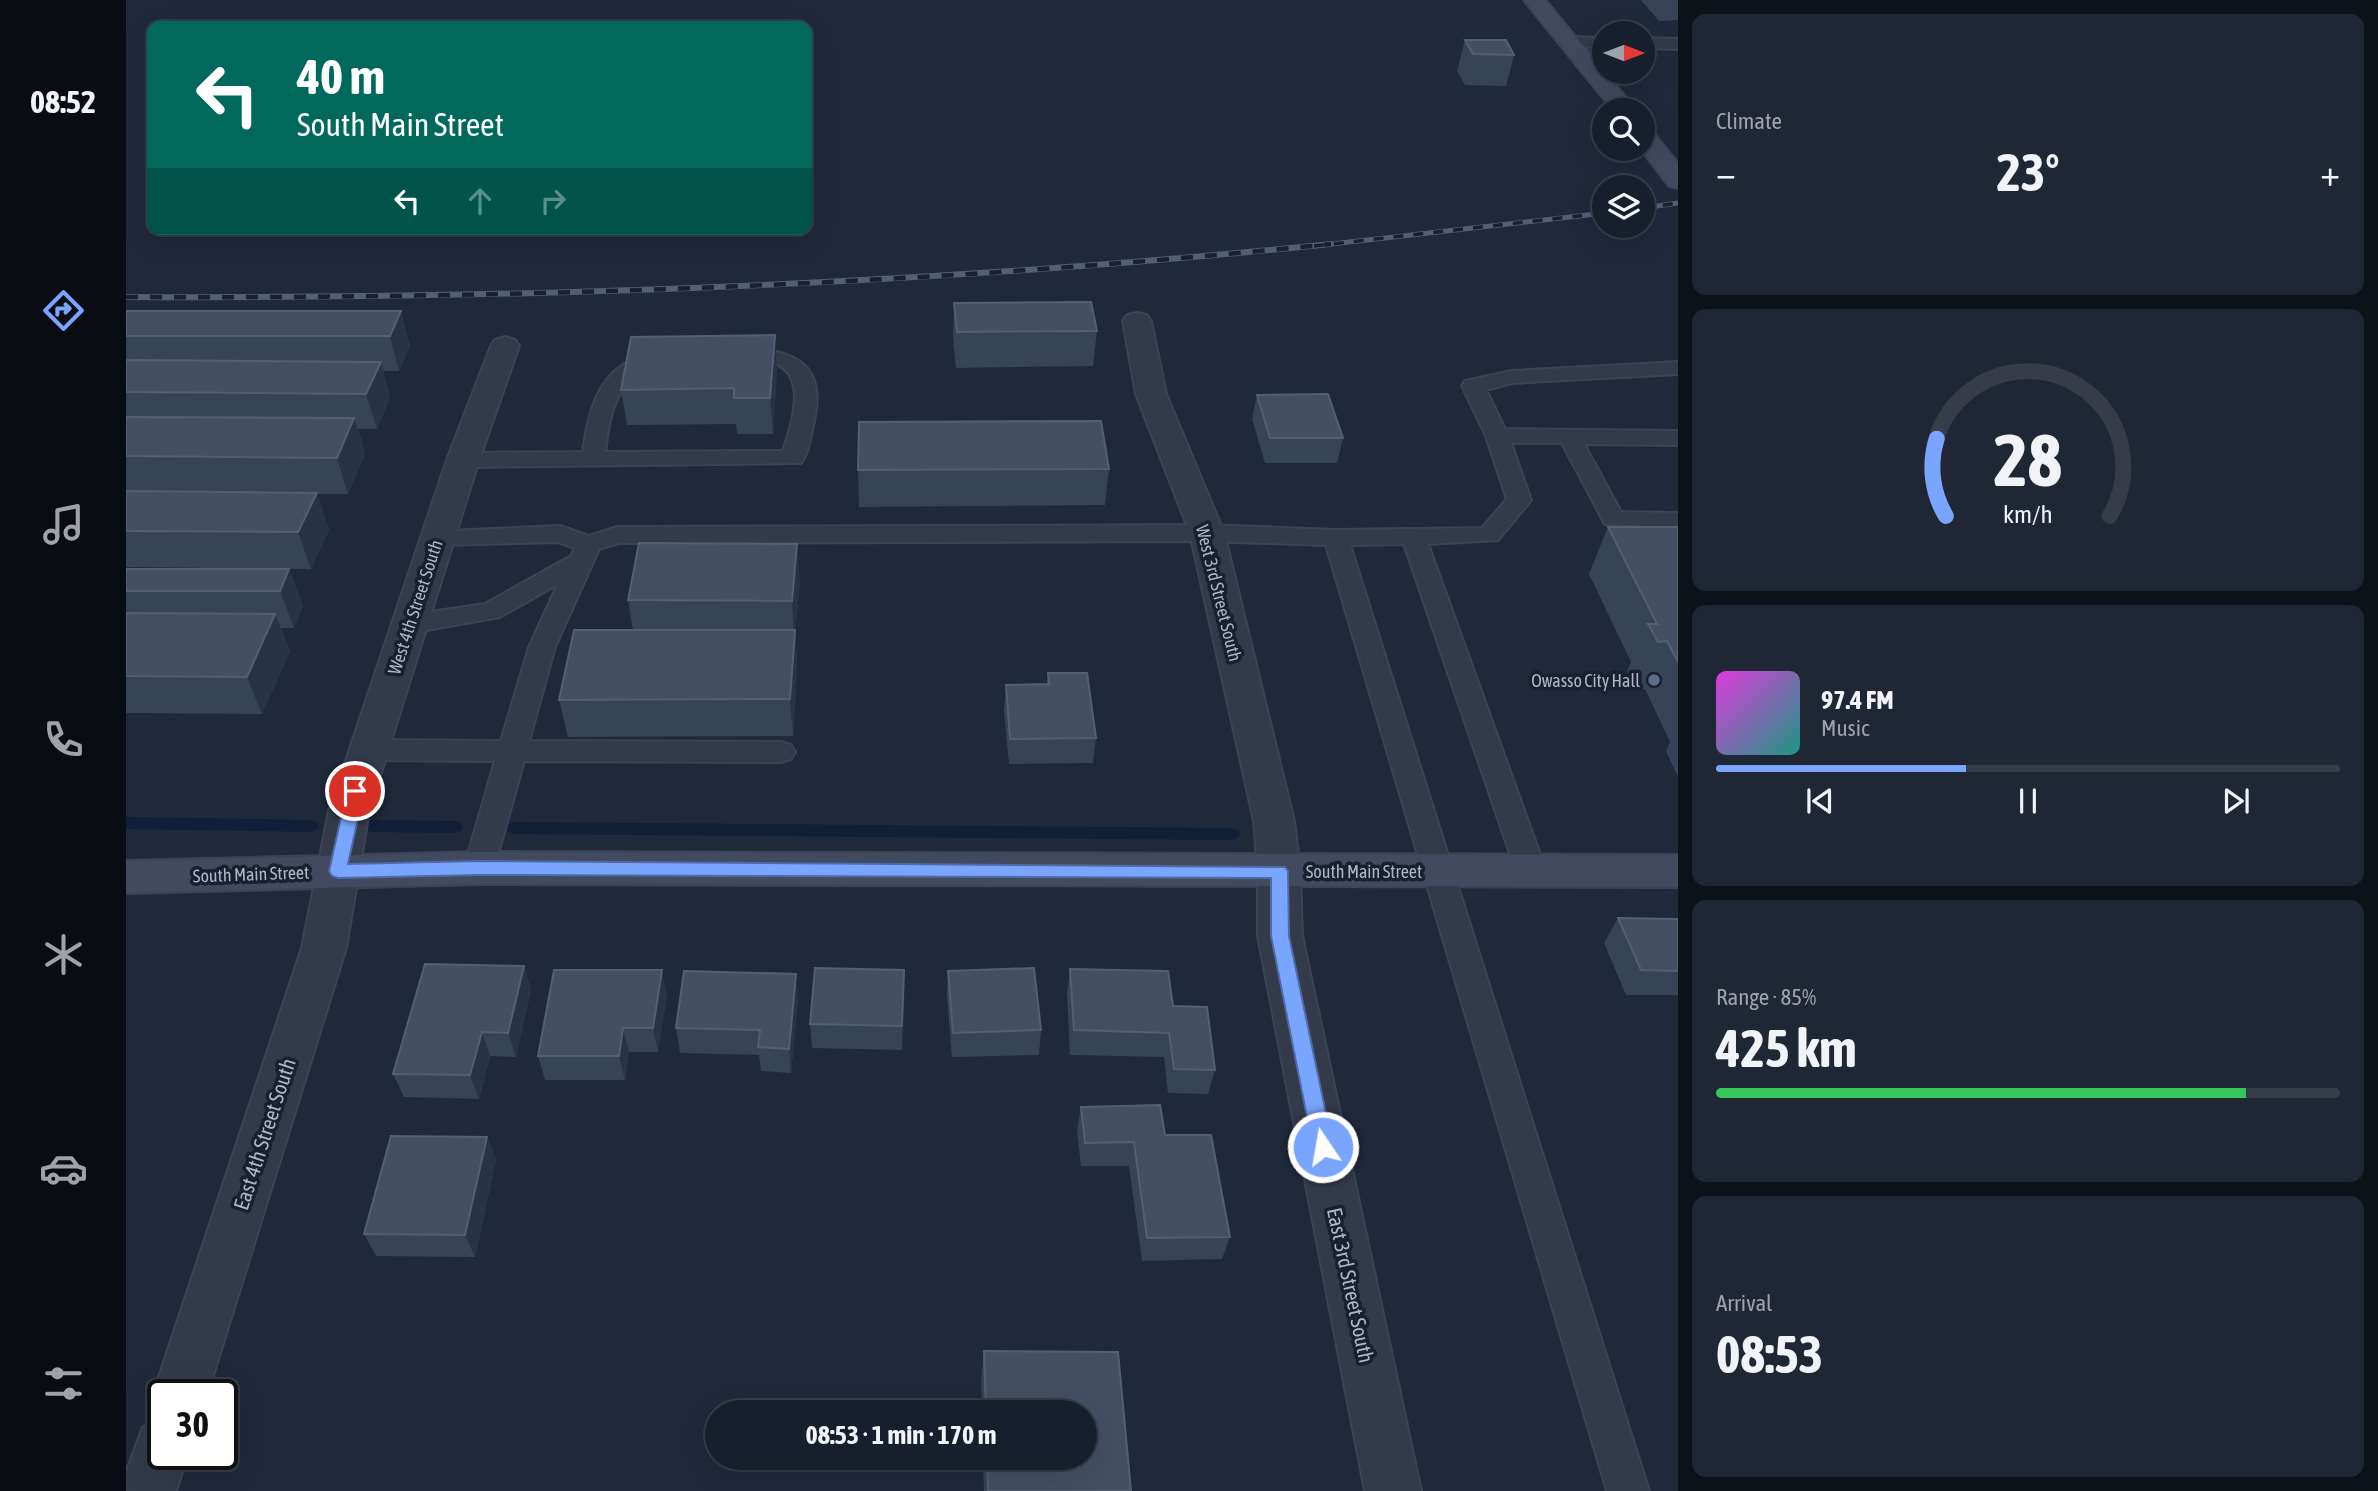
<!DOCTYPE html>
<meta charset="utf-8">
<style>
:root{--surface:#171f2c;--page:#202734;--text:#f1f3f6;--muted:#9ea2a9;--line:#363d48;--accent:#7aa5ff}
body{margin:0;font-family:"Asap Condensed",sans-serif;background:var(--page);color:var(--text);height:100vh;display:flex;flex-direction:column;font-size:26px;white-space:nowrap}
*{box-sizing:border-box;margin:0}
p{font-size:23px;color:var(--muted)}
.icon{flex:none;width:38px;height:38px;fill:none;stroke:currentColor;stroke-width:2;stroke-linecap:round;stroke-linejoin:round}
.map{position:relative;flex:1;overflow:hidden}
.sheet{display:flex;flex-direction:column;gap:14px;padding:14px;background:#0d1118;width:700px}
.sheet>*{flex:none}
.banner{position:absolute;left:21px;top:21px;width:665px;height:214px;border-radius:14px;box-shadow:0 7px 28px #0002,0 0 0 2px var(--line);background:#00695c;color:#fff;overflow:hidden}
.needle{width:46px;rotate:90deg}
.buttons{position:absolute;left:1466px;top:21px;display:grid;gap:14px}
.buttons a{display:grid;place-items:center;width:63px;height:63px;border-radius:50%;background:var(--surface);box-shadow:0 7px 28px #0002,0 0 0 2px var(--line);font-size:35px}
.speed{position:absolute;left:21px;top:1379px;display:flex;gap:14px;font-size:35px;font-weight:700;text-align:center}
.speed>*{display:grid;place-content:center;width:91px;height:91px;border-radius:50%;background:var(--surface);box-shadow:0 7px 28px #0002,0 0 0 2px var(--line);line-height:1}
.speed .limit{border:4px solid #111;border-radius:10px;background:#fff;color:#111}
.pin{position:absolute;display:grid;place-items:center;width:60px;height:60px;color:#fff;margin:-30px;border:4px solid #fff;border-radius:50%;box-shadow:0 2px 7px #0007}
.me{position:absolute;width:77px;margin:-38px;rotate:348deg;stroke-linejoin:round;filter:drop-shadow(0 0 5px #0008)}
.turn{display:flex;align-items:center;gap:24px;height:147px;padding:0 35px;font-size:32px}
.turn .icon{width:91px;height:91px;stroke-width:2.5}
.turn b{display:block;font-size:49px;line-height:60px}
.lanes{display:flex;align-items:center;height:66px;padding:0 35px;background:#0003;justify-content:center;gap:35px;direction:ltr}
.lanes .off{opacity:.35}
.big{font-size:52px;font-weight:700;line-height:1.1}
.sheet .widget{flex:1;display:flex;flex-direction:column;justify-content:center;gap:10px;min-width:0;padding:0 24px;border-radius:14px;background:var(--page)}
.sheet .dial{align-items:center;gap:0}
.dial svg{height:182px;overflow:visible;fill:none;stroke:var(--line);stroke-width:7;stroke-linecap:round;text-anchor:middle}
.dial text{fill:var(--text);stroke:none}
.song{display:flex;align-items:center;gap:21px}
.cover{width:84px;height:84px;border-radius:10px;background:linear-gradient(135deg,hsl(300 70% 55%),hsl(170 70% 35%))}
.played{height:7px;border-radius:4px;background:linear-gradient(90deg,var(--accent) 40%,var(--line) 40%)}
.keys{display:flex;justify-content:space-around;direction:ltr}
.heat{display:flex;justify-content:space-between;align-items:center;font-size:38px;direction:ltr}
.charge{height:10px;border-radius:5px;background:linear-gradient(90deg,#34c759 85%,var(--line) 0)}
.trip{position:absolute;left:579px;top:1400px;width:392px;height:70px;border-radius:35px;background:var(--surface);box-shadow:0 7px 28px #0002,0 0 0 2px var(--line);font-weight:700;line-height:70px;text-align:center}
main{display:flex;flex:1;min-height:0}
.tab-bar{display:flex;flex-direction:column;width:126px;justify-content:space-around;align-items:center;background:#090c12;color:var(--muted)}
.tab-bar .icon{width:49px;height:49px}
.tab-bar .current{color:var(--accent)}
.tab-bar b{font-size:32px;color:var(--text)}
.map>svg:first-child{display:block}
.lines{fill:none;stroke-linecap:round;stroke-linejoin:round}
.stream{fill:#121f38;fill-rule:evenodd}
.lane-casing{stroke:#3c4454;stroke-width:4}
.street-casing{stroke:#3c4454;stroke-width:4}
.secondary-casing{stroke:#3c4454;stroke-width:4}
.lane{fill:#333b4a;fill-rule:evenodd}
.street{fill:#333b4a;fill-rule:evenodd}
.secondary{fill:#414a5e;fill-rule:evenodd}
.rail-far1-casing{stroke:#555f72;stroke-width:5}
.rail-casing{stroke:#555f72;stroke-width:6}
.rail-far1{stroke:#19202f;stroke-width:3.5;stroke-dasharray:10;stroke-linecap:butt}
.rail{stroke:#19202f;stroke-width:4.5;stroke-dasharray:12;stroke-linecap:butt}
.wall{fill:#374357}
.shaded-wall{fill:#283347}
.building{fill:#444f63;stroke:#545f73;stroke-width:2}
.route{fill:#7aa5ff;stroke:#4f6ba6;stroke-width:2}
.service-dot{fill:#5c6f8a;stroke:#19202f;stroke-width:2.5}
.labels{text-anchor:middle;dominant-baseline:central;stroke-width:7;stroke-linejoin:round;paint-order:stroke}
.street-label{font-size:18px;fill:#aeb6c7;stroke:#19202f}
.poi-label{font-size:18px;fill:#aeb6c7;stroke:#19202f;text-anchor:end}
.near-street-label{font-size:21px;fill:#aeb6c7;stroke:#19202f}
</style>
<main>
<nav class="tab-bar">
<b>08:52</b>
<svg class="icon current" aria-label="directions" viewBox="0 0 24 24"><path d="M12 3l9 9-9 9-9-9zM9 14v-3h6M13 9l2 2-2 2"/></svg>
<svg class="icon" aria-label="music" viewBox="0 0 24 24"><path d="M9 18V5l10-2v13"/><circle cx="6" cy="18" r="3"/><circle cx="16" cy="16" r="3"/></svg>
<svg class="icon" aria-label="phone" viewBox="0 0 24 24"><path d="M5 4h4l2 5-3 2q2 4 5 5l2-3 5 2v4C11 20 4 13 5 4z"/></svg>
<svg class="icon" aria-label="climate" viewBox="0 0 24 24"><path d="M12 3v18M4 7l16 10M4 17L20 7"/></svg>
<svg class="icon" aria-label="car" viewBox="0 0 24 24"><path d="M5 17H2v-5l4-1 3-4h7l3 4 3 1v5h-3M9 17h6M6 11h13"/><circle cx="7" cy="17" r="2"/><circle cx="17" cy="17" r="2"/></svg>
<svg class="icon" aria-label="filters" viewBox="0 0 24 24"><path d="M4 7h16M4 17h16"/><circle cx="9" cy="7" r="2"/><circle cx="15" cy="17" r="2"/></svg>
</nav>
<div class="map">
<svg width="1552" height="1491" viewBox="0 0 1552 1491">
<rect width="100%" height="100%" fill="#1f293a"/>
<g class="lines">
<g class="stream">
<path d="M0,817L185,820L191,822L193,826L191,830L185,832L0,829Z"/>
<path d="M246,820L329,821L335,823L337,827L335,831L329,833L246,832L240,830L238,826L240,822Z"/>
<path d="M388,822L1106,828L1112,830L1114,834L1112,838L1106,840L388,834L382,832L380,828L382,824Z"/>
</g>
<g class="lane-casing">
<g id="lane">
<path d="M1444,37L1479,38V48L1438,45L1436,42Z"/>
<path d="M1517,38L1552,39V49L1517,48Z"/>
<path d="M615,349C666,348 701,363 688,421C685,434 683,452 675,463L337,467L329,465L326,460L329,455L337,453L457,452C462,412 473,367 518,356C526,354 531,353 540,354L543,359L540,364C490,376 485,407 479,452L657,451C666,422 685,370 641,361C630,359 619,362 608,359L604,355L608,351Z"/>
<path d="M1552,362V374L1386,383L1360,390L1379,429L1552,431V445L1458,444L1495,512L1552,513V527L1479,524L1436,443H1385L1405,500L1401,505L1372,540L1302,544L1420,871L1416,879L1405,883L1394,879L1390,871L1278,544L1224,545L1523,1491H1481L1200,545L1081,541L493,543L473,549L429,647L403,741L655,742L665,745L669,752L665,759L655,762L398,761L368,868L364,876L353,880L342,876L338,868L369,761L242,760L232,757L228,750L232,743L242,740L375,741L403,647L432,584L374,617L284,633L275,630L271,624L275,618L284,615L359,604L445,556L449,548L432,542L311,545L302,542L299,537L302,532L434,526L463,536L491,527L1081,525L1210,530L1356,528L1381,499L1360,436L1336,386L1339,381L1386,371Z"/>
</g>
</g>
<g class="street-casing">
<g id="street">
<path d="M1011,313L1021,315L1025,321L1040,394L1098,533L1168,821L1174,871L1176,936L1295,1491H1239L1132,936V871L1128,821L1064,533L1010,394L997,321L1001,315Z"/>
<path d="M379,337L389,340L393,346L353,460L243,811L220,948L81,1395H37V1415L27,1395L176,948L203,811L321,460L365,346L369,340Z"/>
<path d="M37,1419V1454H62L50,1491H0V1473L17,1427Z"/>
</g>
</g>
<g class="secondary-casing">
<g id="secondary">
<path d="M1398,0H1419L1510,110H1487Z"/>
<path d="M1517,128L1525,130L1552,164V188L1543,186L1515,149H1517Z"/>
<path d="M353,852L1552,855V887L353,884L0,893V861Z"/>
</g>
</g>
<use href="#lane" class="lane"/>
<use href="#street" class="street"/>
<use href="#secondary" class="secondary"/>
<g class="rail-far1-casing">
<g id="rail-far1">
<path d="M1517,208L1552,203"/>
<path d="M1188,246L1479,213"/>
</g>
</g>
<g class="rail-casing">
<path id="rail" d="M0,297C403,299 804,285 1205,244"/>
</g>
<use href="#rail-far1" class="rail-far1"/>
<use href="#rail" class="rail"/>
</g>
<g class="wall">
<path d="M1515,0H1552V20L1533,21Z"/>
<path d="M1339,40L1388,55L1380,86L1339,85L1331,71Z"/>
<path d="M828,303L971,331L967,366L830,368L827,338Z"/>
<path d="M0,311H275L284,346L273,371H257L264,397L251,429H232L239,454L222,494H191L203,530L185,569L0,567Z"/>
<path d="M651,370L647,434H611L610,424L501,425L495,390Z"/>
<path d="M1131,395L1217,438L1211,463H1139L1126,419Z"/>
<path d="M983,469L979,505L733,507L732,470Z"/>
<path d="M1482,527H1552V777L1540,751L1544,742L1519,689H1509L1501,671L1505,662L1463,574Z"/>
<path d="M0,569H163L177,606L168,628H155L164,651L136,714L0,713Z"/>
<path d="M674,581L669,633L671,667L667,736L442,737L433,700L507,630L502,600Z"/>
<path d="M922,673L970,738L967,763L883,764L878,710L880,685L921,684Z"/>
<path d="M1492,918L1552,919V995H1500L1478,943Z"/>
<path d="M398,966L405,990L390,1057L364,1056L353,1099L278,1097L267,1074Z"/>
<path d="M944,969L1047,1006L1089,1070L1082,1094L1042,1093L1038,1057L944,1055L941,994Z"/>
<path d="M778,970L776,1050L686,1048L684,1024Z"/>
<path d="M822,971L915,1030L913,1055L826,1057L821,996Z"/>
<path d="M541,995L532,1052H503L499,1080H419L412,1056Z"/>
<path d="M672,999L665,1073L635,1071L633,1055L554,1053L550,1028Z"/>
<path d="M955,1107L1039,1135L1104,1237L1096,1259L1016,1261L1003,1166H955L951,1130Z"/>
<path d="M361,1137L370,1160L349,1257L250,1256L238,1234Z"/>
<path d="M858,1351L992,1352L1005,1491H858L857,1458H959V1412H856L855,1381Z"/>
</g>
<g class="shaded-wall">
<path d="M275,311L284,346L273,371L264,336Z"/>
<path d="M649,335L651,370L647,434L644,398Z"/>
<path d="M255,362L264,397L251,429L240,394Z"/>
<path d="M228,418L239,454L222,494L211,458Z"/>
<path d="M191,493L203,530L185,569L172,532Z"/>
<path d="M671,544L674,581L669,633L671,667L667,736L664,699L668,635L666,601Z"/>
<path d="M163,569L177,606L168,628L154,591Z"/>
<path d="M149,614L164,651L136,714L121,677Z"/>
<path d="M398,966L405,990L390,1057L382,1033Z"/>
<path d="M536,970L541,995L532,1052L527,1028Z"/>
<path d="M778,970V995L776,1050V1026Z"/>
<path d="M670,974L672,999L665,1073L663,1049Z"/>
<path d="M497,1028L503,1052L499,1080L493,1056Z"/>
<path d="M356,1032L364,1056L353,1099L344,1075Z"/>
<path d="M361,1137L370,1160L349,1257L339,1235Z"/>
</g>
<g class="building">
<path d="M1339,40H1380L1388,55L1347,54Z"/>
<path d="M965,302L971,331L831,332L828,303Z"/>
<path d="M0,311H275L264,336H0Z"/>
<path d="M649,335L644,398H608V388L495,390L505,337Z"/>
<path d="M1,360L255,362L240,394L0,392V362Z"/>
<path d="M1202,394L1217,438H1144L1131,395Z"/>
<path d="M0,417L228,418L211,458L0,456Z"/>
<path d="M975,421L983,469L732,470L733,422Z"/>
<path d="M0,491L191,493L172,532L0,531Z"/>
<path d="M1482,527H1552V662L1541,641L1532,642L1522,624H1531Z"/>
<path d="M513,543L671,544L666,601L502,600Z"/>
<path d="M0,569H163L154,591H0Z"/>
<path d="M0,613L149,614L121,677L0,676Z"/>
<path d="M448,630H669L664,699L433,700Z"/>
<path d="M922,673H961L970,738L884,739L880,685L923,684Z"/>
<path d="M1492,918L1552,919V971L1515,970Z"/>
<path d="M299,964L398,966L382,1033L356,1032L344,1075L267,1074Z"/>
<path d="M689,968L778,970L776,1026L684,1024Z"/>
<path d="M908,968L915,1030L827,1033L822,971Z"/>
<path d="M944,969L1042,971L1047,1006L1081,1007L1089,1070L1048,1069L1043,1033L948,1030Z"/>
<path d="M428,970H536L527,1028H497L493,1056H412Z"/>
<path d="M558,971L670,974L663,1049L632,1047L634,1030L550,1028Z"/>
<path d="M1034,1105L1039,1135H1085L1104,1237L1021,1238L1008,1142L959,1143L955,1107Z"/>
<path d="M265,1136L361,1137L339,1235L238,1234Z"/>
<path d="M858,1351L992,1352L1005,1491H862L861,1458H959V1412H860Z"/>
</g>
<path class="route" d="M229,785L238,791L222,864L353,861L1159,867L1162,871L1163,936L1207,1147L1204,1154L1197,1156L1190,1154L1187,1147L1145,936V878L353,875L212,878L206,876L203,871L221,791Z"/>
<circle class="service-dot" cx="1528" cy="680" r="7"/>
<g class="labels">
<g class="street-label">
<text transform="translate(1093 593) rotate(76)">West 3rd Street South</text>
<text transform="translate(289 607) rotate(-72)">West 4th Street South</text>
<text x="1238" y="871">South Main Street</text>
<text transform="translate(125 874) rotate(-2)">South Main Street</text>
</g>
<g class="poi-label">
<text x="1514" y="680">Owasso City Hall</text>
</g>
<g class="near-street-label">
<text transform="translate(138 1134) rotate(-72)">East 4th Street South</text>
<text transform="translate(1225 1285) rotate(78)">East 3rd Street South</text>
</g>
</g>
</svg>
<div class="buttons">
<a><svg class="needle" viewBox="-14 -14 28 28"><path d="M0-13l5 13h-10z" fill="#e53935"/><path d="M0 13l5-13h-10z" fill="#9ea2a9"/></svg></a>
<a><svg class="icon" aria-label="search" viewBox="0 0 24 24"><circle cx="10" cy="10" r="6"/><path d="M15 15l6 6"/></svg></a>
<a><svg class="icon" aria-label="layers" viewBox="0 0 24 24"><path d="M12 4l9 5-9 5-9-5zM3 14l9 5 9-5"/></svg></a>
</div>
<div class="speed"><div class="limit">30</div></div>
<div class="pin" style="left:229px;top:791px;background:#d93025"><svg class="icon" aria-label="arrive" viewBox="0 0 24 24"><path d="M6 21V4h12l-3 4 3 4H6"/></svg></div>
<svg class="me" style="left:1197px;top:1147px" viewBox="-20 -20 40 40"><circle r="17" fill="#7aa5ff" stroke="#fff" stroke-width="3"/><path d="M0-11L8 9 0 5-8 9z" fill="#fff"/></svg>
<div class="trip">08:53 · 1 min · 170 m</div>
<div class="banner">
<div class="turn"><svg class="icon" aria-label="left" viewBox="0 0 24 24"><path d="M17 20v-9H6M10 6l-5 5 5 5"/></svg><div><b>40 m</b>South Main Street</div></div>
<div class="lanes"><svg class="icon" aria-label="left" viewBox="0 0 24 24"><path d="M17 20v-9H6M10 6l-5 5 5 5"/></svg><svg class="icon off" aria-label="ahead" viewBox="0 0 24 24"><path d="M12 20V5M6 11l6-6 6 6"/></svg><svg class="icon off" aria-label="right" viewBox="0 0 24 24"><path d="M7 20v-9h11M14 6l5 5-5 5"/></svg></div>
</div>
</div>
<section class="sheet">
<div class="widget"><p>Climate</p>
<div class="heat"><a>−</a><b class="big">23°</b><a>+</a></div>
</div>
<div class="widget dial"><svg viewBox="0 0 100 80">
<path d="M14 69A42 42 0 1 1 86 69"/>
<path d="M14 69A42 42 0 0 1 10 35" stroke="#7aa5ff"/>
<text x="50" y="56" font-size="32" font-weight="700">28</text>
<text x="50" y="72" font-size="11">km/h</text>
</svg></div>
<div class="widget">
<div class="song"><i class="cover"></i><div><b>97.4 FM</b><p>Music</p></div></div>
<div class="played"></div>
<div class="keys"><svg class="icon" aria-label="previous" viewBox="0 0 24 24"><path d="M18 5L8 12l10 7zM5 5v14"/></svg><svg class="icon" aria-label="pause" viewBox="0 0 24 24"><path d="M8 5v14M16 5v14"/></svg><svg class="icon" aria-label="next" viewBox="0 0 24 24"><path d="M6 5l10 7-10 7zM19 5v14"/></svg></div>
</div>
<div class="widget"><p>Range · 85%</p><b class="big">425 km</b><div class="charge"></div></div>
<div class="widget"><p>Arrival</p><b class="big">08:53</b></div>
</section>
</main>
